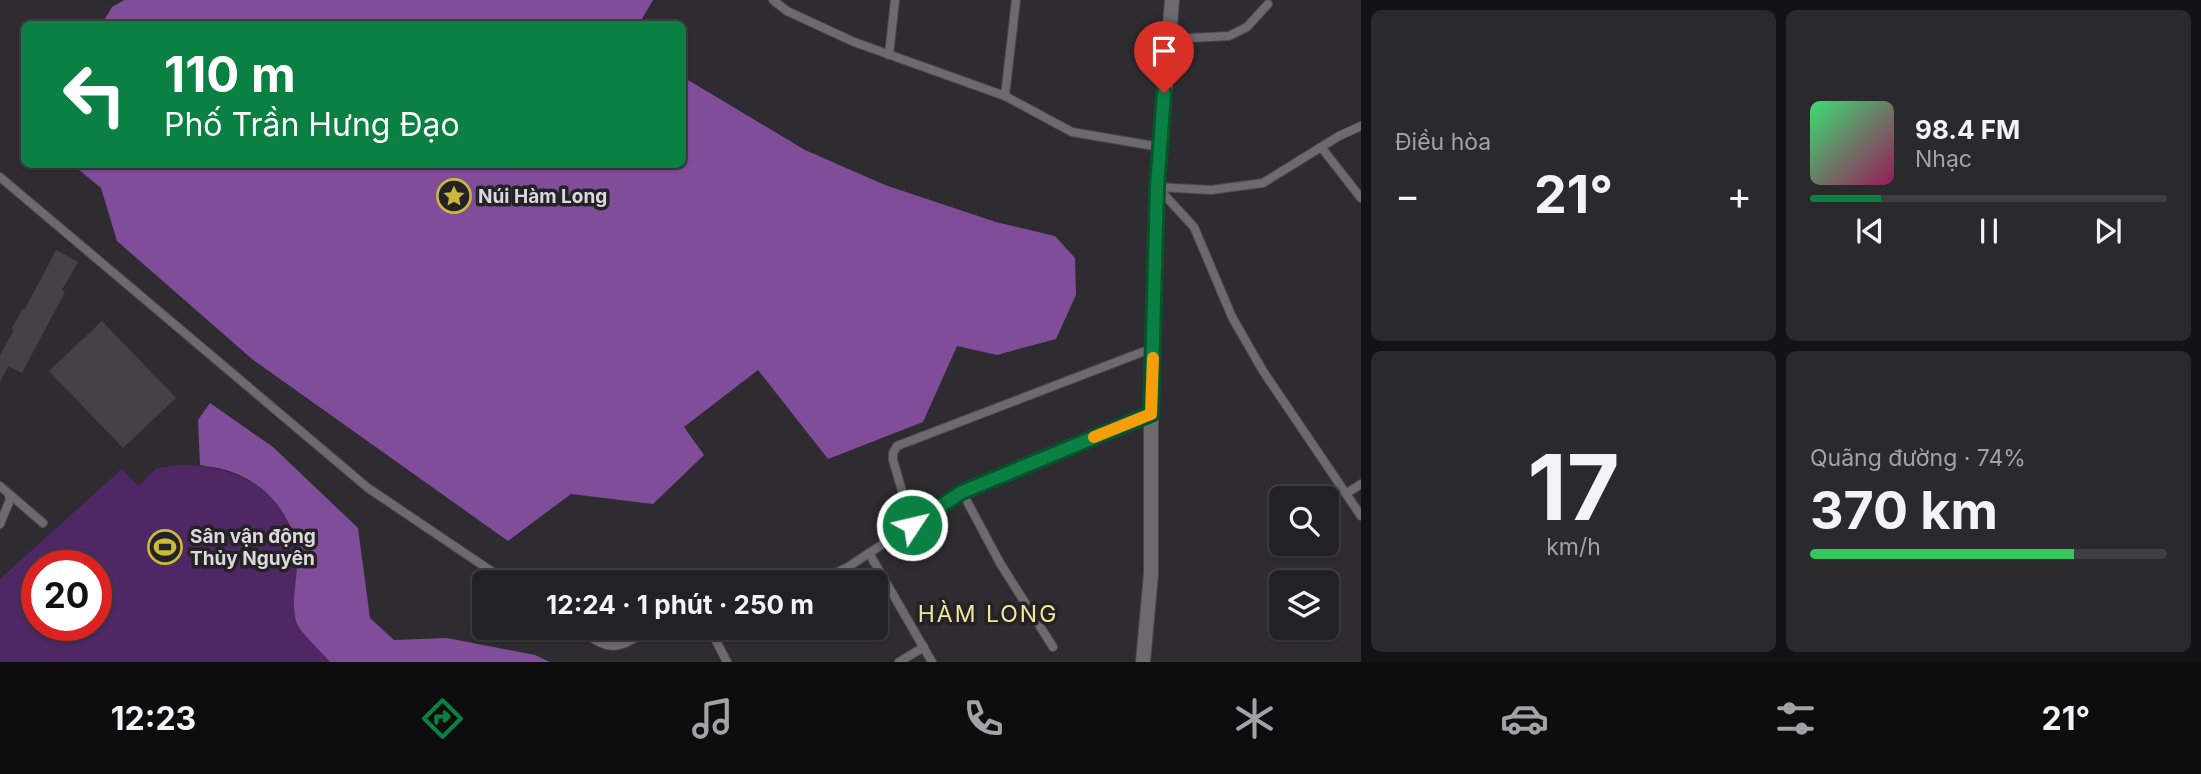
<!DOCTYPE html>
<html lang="vi">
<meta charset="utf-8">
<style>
:root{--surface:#222124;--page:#2a292c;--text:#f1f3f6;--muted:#a2a3a6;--line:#3f3e41;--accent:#0b8043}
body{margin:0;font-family:Inter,sans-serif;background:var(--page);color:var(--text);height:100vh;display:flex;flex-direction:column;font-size:26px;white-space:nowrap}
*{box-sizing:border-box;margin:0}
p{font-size:23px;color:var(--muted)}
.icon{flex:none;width:38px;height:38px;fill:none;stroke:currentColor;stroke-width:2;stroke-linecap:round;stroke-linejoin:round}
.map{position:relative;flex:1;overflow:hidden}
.details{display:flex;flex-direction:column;gap:10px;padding:10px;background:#131214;width:840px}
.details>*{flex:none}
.hud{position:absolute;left:21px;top:21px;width:665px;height:147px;border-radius:10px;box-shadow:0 2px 5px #0004,0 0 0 2px var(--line);background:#0b8043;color:#fff;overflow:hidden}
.fabs{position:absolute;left:1269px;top:486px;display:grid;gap:14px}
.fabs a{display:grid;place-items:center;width:70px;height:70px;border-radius:10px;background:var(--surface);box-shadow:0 2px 5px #0004,0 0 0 2px var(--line);font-size:35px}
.speed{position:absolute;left:21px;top:550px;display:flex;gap:14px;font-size:35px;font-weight:700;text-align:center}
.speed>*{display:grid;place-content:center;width:91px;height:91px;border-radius:50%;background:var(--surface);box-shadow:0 2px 5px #0004,0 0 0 2px var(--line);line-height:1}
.speed .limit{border:10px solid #d22;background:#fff;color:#111}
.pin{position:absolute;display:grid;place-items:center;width:60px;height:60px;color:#fff;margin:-72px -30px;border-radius:50% 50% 50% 0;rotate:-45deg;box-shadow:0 0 7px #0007}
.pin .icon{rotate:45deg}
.me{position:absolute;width:77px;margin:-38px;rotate:55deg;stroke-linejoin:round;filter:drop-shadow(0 0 5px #0008)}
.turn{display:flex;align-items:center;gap:24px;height:147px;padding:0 28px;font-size:32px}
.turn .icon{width:91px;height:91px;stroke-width:2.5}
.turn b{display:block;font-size:49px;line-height:60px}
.big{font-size:52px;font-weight:700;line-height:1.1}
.details .card{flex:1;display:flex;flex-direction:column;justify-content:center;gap:10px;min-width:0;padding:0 24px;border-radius:10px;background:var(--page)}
.details .dial{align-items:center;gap:0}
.dial b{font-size:91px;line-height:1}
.song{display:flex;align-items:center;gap:21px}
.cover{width:84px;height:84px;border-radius:10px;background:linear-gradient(135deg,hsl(140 70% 55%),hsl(330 70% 35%))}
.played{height:7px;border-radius:4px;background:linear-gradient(90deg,var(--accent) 20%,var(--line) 20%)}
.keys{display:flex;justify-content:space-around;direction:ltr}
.heat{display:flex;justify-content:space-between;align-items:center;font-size:38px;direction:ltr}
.charge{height:10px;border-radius:5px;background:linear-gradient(90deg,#34c759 74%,var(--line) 0)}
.details .tiles{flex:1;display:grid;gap:10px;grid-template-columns:repeat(2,1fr)}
.trip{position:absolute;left:472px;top:570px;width:416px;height:70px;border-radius:10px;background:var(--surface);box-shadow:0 2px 5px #0004,0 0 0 2px var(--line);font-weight:700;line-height:70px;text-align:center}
.tab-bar{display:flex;height:112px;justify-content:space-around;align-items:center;background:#0e0d0e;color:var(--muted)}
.tab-bar .icon{width:49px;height:49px}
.tab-bar .current{color:var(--accent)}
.tab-bar b{font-size:32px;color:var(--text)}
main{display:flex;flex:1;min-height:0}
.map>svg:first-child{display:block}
.green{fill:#502765;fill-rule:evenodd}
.forest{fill:#7f4d9a}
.building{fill:#454247}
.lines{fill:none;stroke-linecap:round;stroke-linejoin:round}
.service-casing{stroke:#4a484c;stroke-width:10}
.tertiary-casing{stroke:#4a484c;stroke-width:16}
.service{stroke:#6c6a6d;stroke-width:8}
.tertiary{stroke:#6c6a6d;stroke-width:14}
.route-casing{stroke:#07532c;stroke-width:18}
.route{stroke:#0b8043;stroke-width:12}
.slow{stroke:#f59e0b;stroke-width:12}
.labels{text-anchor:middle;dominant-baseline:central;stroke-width:7;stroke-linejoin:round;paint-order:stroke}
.poi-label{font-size:19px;font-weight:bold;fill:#dbd9dc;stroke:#252226;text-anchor:start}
.quarter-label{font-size:23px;letter-spacing:2px;fill:#f0e798;stroke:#252226}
</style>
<main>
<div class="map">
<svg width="1361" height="662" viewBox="0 0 1361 662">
<rect width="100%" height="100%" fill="#2e2c30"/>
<path class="green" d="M180,465C243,465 294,495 297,562C298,582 290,601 296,621C299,632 322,652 330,662H0V579L122,469L138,486L157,468ZM37,565H96V625H37Z"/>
<g class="forest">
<path d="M124,0H653L639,24H102L112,7Z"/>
<path d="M683,77L805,150L885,185L996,222L1055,236L1075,258L1076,295L1056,339L997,355L957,346L923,422L828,459L758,370L684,427L704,455L653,504L571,494L508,541L252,359L117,241L101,188L73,165L682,164Z"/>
<path d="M210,403L273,447L358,528L370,618L394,640L447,638L535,655L550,662H330C322,652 299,632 296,621C291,603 296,585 297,567C300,524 271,486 232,472C222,468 210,467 200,465L198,420Z"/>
</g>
<g class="building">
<path d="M56,250L78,262L62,290L65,292L22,373L8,366L0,382V355L14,330L12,328L23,308L25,309Z"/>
<path d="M102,321L176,398L123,448L49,371Z"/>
</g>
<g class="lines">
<g class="service-casing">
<g id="service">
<path d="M773,0L787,11L854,42L1005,96L1072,132L1160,147"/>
<path d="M1169,39L1229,36L1247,27L1268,4"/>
<path d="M889,55L895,0"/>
<path d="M1005,96L1016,0"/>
<path d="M1321,147L1361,198"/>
<path d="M0,177L368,488L509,583"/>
<path d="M1157,187L1194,227L1232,317L1263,371L1361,516"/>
<path d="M1157,187L1211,190L1263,183L1339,136L1361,126"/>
<path d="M0,486L43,523"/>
<path d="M962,492L1000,563L1053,647"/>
<path d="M1347,493L1361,484"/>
<path d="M0,524L11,497L9,496"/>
<path d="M912,525L893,460V453L897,446L1153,348"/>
<path d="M869,553L932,662"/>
<path d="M815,583L848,567L962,492L1151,414"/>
<path d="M577,628C613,654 616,649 653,628"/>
<path d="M703,628L711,631L727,662"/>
<path d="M899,662L924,647"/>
</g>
</g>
<g class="tertiary-casing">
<path id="tertiary" d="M1143,662L1151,574V414L1157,187L1172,0"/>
</g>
<use href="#service" class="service"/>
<use href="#tertiary" class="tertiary"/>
</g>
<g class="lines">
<g class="route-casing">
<path id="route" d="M912,525L962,492L1151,414L1157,187L1164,93"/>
</g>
<use href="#route" class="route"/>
<path class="slow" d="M1094,437L1151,414L1153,358"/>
</g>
<defs>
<g id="sight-ring" transform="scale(1.75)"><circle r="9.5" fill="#252226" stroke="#c9ba3a" stroke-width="1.5"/><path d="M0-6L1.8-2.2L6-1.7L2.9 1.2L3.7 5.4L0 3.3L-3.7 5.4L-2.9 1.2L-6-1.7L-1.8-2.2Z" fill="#c9ba3a"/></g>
<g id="stadium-ring" transform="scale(1.75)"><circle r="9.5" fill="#252226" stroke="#c9ba3a" stroke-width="1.5"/><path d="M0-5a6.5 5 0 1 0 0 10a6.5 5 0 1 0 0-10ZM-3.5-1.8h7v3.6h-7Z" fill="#c9ba3a"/></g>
</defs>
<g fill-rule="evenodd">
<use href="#sight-ring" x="454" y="196"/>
<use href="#stadium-ring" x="165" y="547"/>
</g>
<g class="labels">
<g class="poi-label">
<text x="478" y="196">Núi Hàm Long</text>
<text x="190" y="536">Sân vận động<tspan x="190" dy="22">Thủy Nguyên</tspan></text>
</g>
<g class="quarter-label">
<text x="988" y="614">HÀM LONG</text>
</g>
</g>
</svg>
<div class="fabs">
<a><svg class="icon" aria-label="search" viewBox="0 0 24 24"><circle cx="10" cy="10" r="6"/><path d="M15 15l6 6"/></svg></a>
<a><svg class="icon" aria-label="layers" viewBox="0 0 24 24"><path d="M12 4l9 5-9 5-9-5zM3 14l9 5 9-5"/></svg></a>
</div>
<div class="speed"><div class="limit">20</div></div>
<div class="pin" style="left:1164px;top:93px;background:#d93025"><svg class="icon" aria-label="arrive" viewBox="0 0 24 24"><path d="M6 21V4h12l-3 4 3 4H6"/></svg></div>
<svg class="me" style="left:912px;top:525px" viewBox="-20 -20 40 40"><circle r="17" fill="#0b8043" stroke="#fff" stroke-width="3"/><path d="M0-11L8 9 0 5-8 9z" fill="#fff"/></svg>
<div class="trip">12:24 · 1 phút · 250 m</div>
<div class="hud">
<div class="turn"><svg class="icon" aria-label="left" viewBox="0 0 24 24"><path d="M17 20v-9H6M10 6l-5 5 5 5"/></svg><div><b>110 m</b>Phố Trần Hưng Đạo</div></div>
</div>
</div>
<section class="details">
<div class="tiles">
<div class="card"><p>Điều hòa</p>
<div class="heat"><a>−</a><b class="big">21°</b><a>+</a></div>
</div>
<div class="card">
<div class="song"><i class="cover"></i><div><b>98.4 FM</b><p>Nhạc</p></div></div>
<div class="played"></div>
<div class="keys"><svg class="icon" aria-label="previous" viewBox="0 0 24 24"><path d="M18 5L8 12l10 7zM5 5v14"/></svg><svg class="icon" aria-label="pause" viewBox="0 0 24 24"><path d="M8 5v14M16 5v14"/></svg><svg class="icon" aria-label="next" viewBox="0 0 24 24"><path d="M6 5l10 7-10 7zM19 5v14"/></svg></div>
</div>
<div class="card dial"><b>17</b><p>km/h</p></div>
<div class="card"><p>Quãng đường · 74%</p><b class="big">370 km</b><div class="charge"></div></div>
</div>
</section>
</main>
<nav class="tab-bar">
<b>12:23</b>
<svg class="icon current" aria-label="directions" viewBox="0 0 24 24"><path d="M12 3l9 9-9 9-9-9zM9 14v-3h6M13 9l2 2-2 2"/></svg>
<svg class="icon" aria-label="music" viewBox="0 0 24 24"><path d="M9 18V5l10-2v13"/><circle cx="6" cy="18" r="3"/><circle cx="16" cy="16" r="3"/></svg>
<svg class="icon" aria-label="phone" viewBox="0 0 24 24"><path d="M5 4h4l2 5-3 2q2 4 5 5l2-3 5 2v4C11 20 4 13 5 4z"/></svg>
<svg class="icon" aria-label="climate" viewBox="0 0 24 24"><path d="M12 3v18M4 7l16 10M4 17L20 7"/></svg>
<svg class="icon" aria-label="car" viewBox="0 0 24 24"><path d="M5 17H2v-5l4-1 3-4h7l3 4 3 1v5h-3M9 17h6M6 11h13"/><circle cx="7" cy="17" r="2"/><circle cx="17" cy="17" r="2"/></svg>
<svg class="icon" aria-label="filters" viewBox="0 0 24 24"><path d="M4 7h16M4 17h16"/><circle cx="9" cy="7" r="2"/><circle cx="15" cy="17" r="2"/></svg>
<b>21°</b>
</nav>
